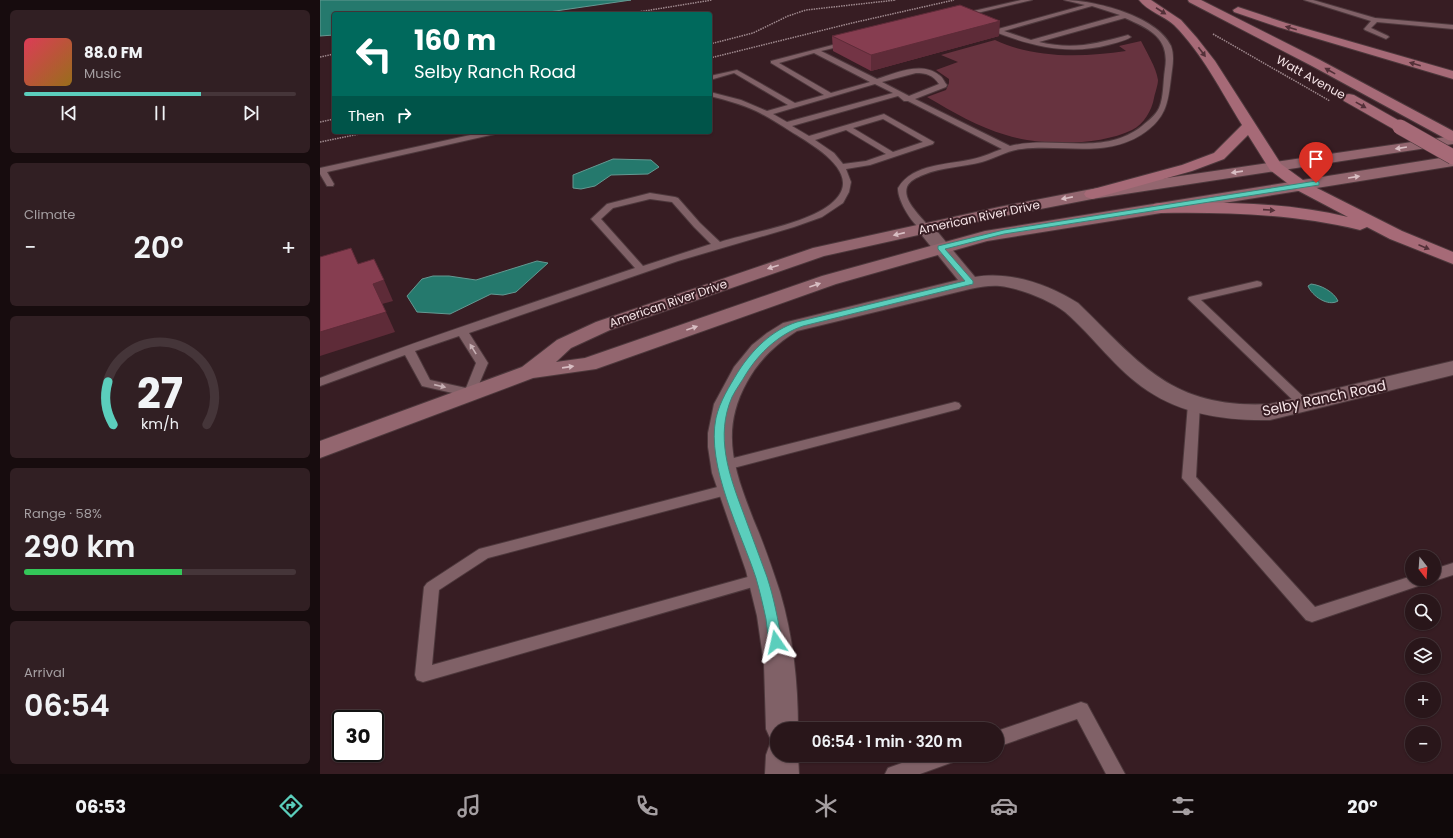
<!DOCTYPE html>
<meta charset="utf-8">
<style>
:root{--surface:#29161a;--page:#311f23;--text:#f1f3f6;--muted:#a59fa2;--line:#453539;--accent:#5bcebc}
body{margin:0;font-family:Poppins,sans-serif;background:var(--page);color:var(--text);height:100vh;display:flex;flex-direction:column;font-size:15px;white-space:nowrap}
*{box-sizing:border-box;margin:0}
p{font-size:13px;color:var(--muted)}
.icon{flex:none;width:22px;height:22px;fill:none;stroke:currentColor;stroke-width:2;stroke-linecap:round;stroke-linejoin:round}
.map{position:relative;flex:1;overflow:hidden}
.sheet{display:flex;flex-direction:column;gap:10px;padding:10px;background:#170c0e;width:320px}
.sheet>*{flex:none}
.guide{position:absolute;left:12px;top:12px;width:380px;height:122px;border-radius:4px;box-shadow:0 1px 3px #0004,0 0 0 1px var(--line);background:#00695c;color:#fff;overflow:hidden}
.needle{width:26px;rotate:163deg}
.buttons{position:absolute;left:1085px;top:550px;display:grid;gap:8px}
.buttons a{display:grid;place-items:center;width:36px;height:36px;border-radius:50%;background:var(--surface);box-shadow:0 1px 3px #0004,0 0 0 1px var(--line);font-size:20px}
.speed{position:absolute;left:12px;top:710px;display:flex;gap:8px;font-size:20px;font-weight:700;text-align:center}
.speed>*{display:grid;place-content:center;width:52px;height:52px;border-radius:50%;background:var(--surface);box-shadow:0 1px 3px #0004,0 0 0 1px var(--line);line-height:1}
.speed .limit{border:2px solid #111;border-radius:6px;background:#fff;color:#111}
.pin{position:absolute;display:grid;place-items:center;width:34px;height:34px;color:#fff;margin:-41px -17px;border-radius:50% 50% 50% 0;rotate:-45deg;box-shadow:0 0 4px #0007}
.pin .icon{rotate:45deg}
.me{position:absolute;width:44px;margin:-22px;rotate:349deg;stroke-linejoin:round;filter:drop-shadow(0 0 3px #0008)}
.turn{display:flex;align-items:center;gap:14px;height:84px;padding:0 16px;font-size:18px}
.turn .icon{width:52px;height:52px;stroke-width:2.5}
.turn b{display:block;font-size:28px;line-height:34px}
.then{display:flex;align-items:center;height:38px;padding:0 16px;background:#0003;gap:8px;font-size:15px}
.big{font-size:30px;font-weight:600;line-height:1.1}
.sheet .widget{flex:1;display:flex;flex-direction:column;justify-content:center;gap:6px;min-width:0;padding:0 14px;border-radius:6px;background:var(--page)}
.sheet .dial{align-items:center;gap:0}
.dial svg{height:104px;overflow:visible;fill:none;stroke:var(--line);stroke-width:7;stroke-linecap:round;text-anchor:middle}
.dial text{fill:var(--text);stroke:none}
.song{display:flex;align-items:center;gap:12px}
.cover{width:48px;height:48px;border-radius:6px;background:linear-gradient(135deg,hsl(350 70% 55%),hsl(40 70% 35%))}
.played{height:4px;border-radius:2px;background:linear-gradient(90deg,var(--accent) 65%,var(--line) 65%)}
.keys{display:flex;justify-content:space-around;direction:ltr}
.heat{display:flex;justify-content:space-between;align-items:center;font-size:22px;direction:ltr}
.charge{height:6px;border-radius:3px;background:linear-gradient(90deg,#34c759 58%,var(--line) 0)}
.trip{position:absolute;left:450px;top:722px;width:234px;height:40px;border-radius:20px;background:var(--surface);box-shadow:0 1px 3px #0004,0 0 0 1px var(--line);font-weight:600;line-height:40px;text-align:center}
.tabs{display:flex;height:64px;justify-content:space-around;align-items:center;background:#10090a;color:var(--muted)}
.tabs .icon{width:28px;height:28px}
.tabs .active{color:var(--accent)}
.tabs b{font-size:18px;color:var(--text)}
main{display:flex;flex:1;min-height:0}
.map>svg:first-child{display:block}
.green{fill:#67333f}
.water{fill:#25796d;stroke:#649992}
.lines{fill:none;stroke-linecap:round;stroke-linejoin:round}
.lane-casing{stroke:#4d383c;stroke-width:2}
.street-casing{stroke:#4d383c;stroke-width:2}
.secondary-casing{stroke:#4d383c;stroke-width:2}
.primary-casing{stroke:#4d383c;stroke-width:2}
.path{stroke:#9f898e;stroke-width:1.5;stroke-dasharray:1.5 1;stroke-linecap:butt}
.lane{fill:#806167;fill-rule:evenodd}
.street{fill:#806167;fill-rule:evenodd}
.secondary{fill:#93666f;fill-rule:evenodd}
.primary{fill:#a66a77;fill-rule:evenodd}
.primary-bridge-casing{stroke:#4d383c;stroke-width:16;stroke-linecap:butt}
.primary-bridge{stroke:#a66a77;stroke-width:15}
.wall{fill:#733445}
.shaded-wall{fill:#5e2b38}
.building{fill:#863d50;stroke:#5e2b38}
.oneway{fill:#533038}
.oneway2{fill:#d8bec3}
.oneway3{fill:#c7b0b4}
.route{fill:#5bcebc;stroke:#3b867a}
.labels{text-anchor:middle;dominant-baseline:central;stroke-width:4;stroke-linejoin:round;paint-order:stroke}
.far-street-label{font-size:12px;fill:#f6e4e7;stroke:#371d23}
.street-label{font-size:14px;fill:#f6e4e7;stroke:#371d23}
</style>
<main>
<section class="sheet">
<div class="widget">
<div class="song"><i class="cover"></i><div><b>88.0 FM</b><p>Music</p></div></div>
<div class="played"></div>
<div class="keys"><svg class="icon" aria-label="previous" viewBox="0 0 24 24"><path d="M18 5L8 12l10 7zM5 5v14"/></svg><svg class="icon" aria-label="pause" viewBox="0 0 24 24"><path d="M8 5v14M16 5v14"/></svg><svg class="icon" aria-label="next" viewBox="0 0 24 24"><path d="M6 5l10 7-10 7zM19 5v14"/></svg></div>
</div>
<div class="widget"><p>Climate</p>
<div class="heat"><a>−</a><b class="big">20°</b><a>+</a></div>
</div>
<div class="widget dial"><svg viewBox="0 0 100 80">
<path d="M14 69A42 42 0 1 1 86 69"/>
<path d="M14 69A42 42 0 0 1 10 36" stroke="#5bcebc"/>
<text x="50" y="56" font-size="32" font-weight="700">27</text>
<text x="50" y="72" font-size="11">km/h</text>
</svg></div>
<div class="widget"><p>Range · 58%</p><b class="big">290 km</b><div class="charge"></div></div>
<div class="widget"><p>Arrival</p><b class="big">06:54</b></div>
</section>
<div class="map">
<svg width="1133" height="774" viewBox="0 0 1133 774">
<rect width="100%" height="100%" fill="#371d23"/>
<path class="green" d="M675,40C715,59 764,57 806,51L799,46L821,41C827,53 836,67 838,80C838,85 835,93 834,98C832,110 824,124 812,130C779,146 721,146 686,135C658,127 633,112 607,97L626,90L629,83V79L616,70L638,62L621,55Z"/>
<g class="water">
<path d="M0,0H311L215,14H14V35L0,36Z"/>
<path d="M293,159L331,160L339,167L328,174L291,175L275,186L261,189L253,188V175Z"/>
<path d="M217,261L228,263L196,292L183,295L171,294L130,314L97,312L87,296L102,279L113,276H129L156,280Z"/>
<path d="M991,284C1001,285 1014,292 1018,301C1008,307 992,296 988,286Z"/>
</g>
<g class="lines">
<g class="lane-casing">
<g id="lane">
<path d="M701,0H712L653,14L650,17L678,29L765,5L744,0C774,0 837,16 851,46C854,54 853,63 852,70C848,100 849,117 821,135C784,158 742,144 702,149C688,150 676,158 662,162C643,167 622,167 603,175C598,177 589,181 587,187C582,201 603,218 610,228L605,231C593,228 577,199 578,188C593,163 628,165 653,159C663,157 673,152 682,149L588,101H584L578,96L472,126L489,136L564,114L614,142L613,144L550,165L526,169L531,182L529,192L523,203L502,217L474,227L358,261L149,333L168,363L154,396L150,397L102,386L85,355L0,386V378C104,338 210,304 315,268L271,219L287,204L330,193L355,197L358,198L380,223L400,242C431,232 495,223 516,199C542,171 489,143 470,131C459,124 448,117 436,111C421,104 406,100 390,96V92L421,100L447,111L468,105L414,73L390,80V76L417,70L475,103L504,95L451,63V61L528,41L530,42V44L501,51L557,79C575,73 602,61 619,75C623,77 624,82 627,85L626,87L595,99L690,146C734,135 783,157 822,126C828,121 836,115 839,108C844,97 843,81 845,69C850,38 830,29 805,18L719,42C753,50 775,44 808,35L811,37C805,41 795,43 788,45C739,58 693,40 648,21L644,17L649,12ZM772,6L800,15L711,40L684,31ZM494,53L550,82L511,93L459,63ZM596,73C606,73 613,75 619,84L589,96L562,82ZM555,84L573,93L467,122L453,114ZM563,119L603,142L573,152L533,128ZM526,130L566,154L546,161L523,164L514,153L495,140ZM330,199L352,202L374,227L391,244L323,266L281,219L293,208ZM139,336L156,363L146,388L110,380L95,351Z"/>
<path d="M984,0H993L1055,18L1133,25V29L1057,22L1051,28L1068,36L1069,37L1066,39L1045,30L1044,29L1051,21Z"/>
<path d="M164,132H179L175,134L7,172L14,184L13,186H7L0,174V168Z"/>
<path d="M937,281L941,282L942,284L941,286L881,300L989,402L991,405L989,408H981L868,299L869,297Z"/>
<path d="M874,400L878,401L880,404L876,477L995,607L1092,576V579H1114V569L1133,563V575L1114,581L1109,579L1107,583L992,622L986,620L862,478L868,404L870,401Z"/>
<path d="M635,402L639,403L641,406L639,409L402,471L397,469L395,466L397,463L402,461Z"/>
<path d="M409,484L414,485L416,489L414,493L168,558L119,590L112,665L442,573L447,575L450,579L447,583L103,682L97,680L95,675L104,587L107,583L159,549Z"/>
<path d="M761,702L767,704L805,774H786L757,719L677,747V731Z"/>
<path d="M604,755H639L636,761L600,774H565L568,768Z"/>
</g>
</g>
<g class="street-casing">
<path id="street" d="M605,223L611,224L655,277C690,271 728,284 758,303C822,365 852,409 950,404L1133,361V375L950,420C908,421 864,415 828,391C795,369 774,337 745,312C730,300 699,288 680,286C670,285 660,287 650,289L477,331C456,344 439,360 427,382C399,432 415,472 434,521C444,544 452,568 460,592C473,636 478,682 478,729H457V755H478L479,774H445L446,755L450,744L456,742L451,740L446,729L444,664L437,616L426,571L392,473L388,447V433L394,404L414,367L432,345L447,333L463,323L638,280L596,228L599,224Z"/>
</g>
<g class="secondary-casing">
<path id="secondary" d="M1133,136V144L772,199L679,217L504,256L290,330L251,348L236,362L265,358L502,276L665,231L1133,156V166L667,241L516,284L276,369L213,378L0,458V441L202,367L237,340L276,322L493,248L679,207L772,189Z"/>
</g>
<g class="primary-casing">
<g id="primary">
<path d="M819,0H831L861,20L877,38L895,61L961,164L987,183L1082,231L1133,252V264L1070,239L1047,227L1040,230C974,214 908,212 840,213L834,212L832,208L834,204L840,203C903,202 967,202 1028,217L975,189L950,170L928,135L904,159L872,171L772,199L766,197L764,194L766,191L862,165L894,153L922,125C901,91 882,53 854,25C844,16 827,11 819,0Z"/>
<path d="M868,0H881L1000,60L1133,131V141L1128,140L992,66L869,2Z"/>
<path d="M918,7L966,23L1133,71V79L958,27L914,12L913,10Z"/>
<path d="M1029,94L1034,95L1085,124L1087,127L1085,130L1080,131L1075,130L1024,101L1022,98L1024,95Z"/>
</g>
</g>
<g class="path">
<path d="M306,14L392,0"/>
<path d="M893,34L1010,101"/>
<path d="M390,44L433,33L468,16L486,10L576,0"/>
<path d="M0,57L14,54"/>
<path d="M390,58L532,23L634,0"/>
<path d="M0,122L14,119"/>
<path d="M0,142L49,132"/>
</g>
<use href="#lane" class="lane"/>
<use href="#street" class="street"/>
<use href="#secondary" class="secondary"/>
<use href="#primary" class="primary"/>
<g class="primary-bridge-casing">
<path id="primary-bridge" d="M1080,127L1133,157"/>
</g>
<use href="#primary-bridge" class="primary-bridge"/>
</g>
<path class="wall" d="M512,36H679L551,71L513,51Z"/>
<g class="shaded-wall">
<path d="M680,21L679,36L551,71V55Z"/>
<path d="M64,280L73,301L62,304L53,284Z"/>
<path d="M66,312L75,332L0,356V332Z"/>
</g>
<g class="building">
<path d="M640,5L680,21L551,55L512,36Z"/>
<path d="M31,248L38,264L54,259L64,280L53,284L66,312L0,332V257Z"/>
</g>
<defs><path id="oneway-solid" d="M-6-.8H1V-3.2L6.5 0L1 3.2V.8H-6Z"/></defs>
<g class="oneway">
<use href="#oneway-solid" transform="translate(841 11) rotate(33)"/>
<use href="#oneway-solid" transform="translate(971 28) rotate(-164)"/>
<use href="#oneway-solid" transform="translate(882 52) rotate(53)"/>
<use href="#oneway-solid" transform="translate(1095 64) rotate(-164)"/>
<use href="#oneway-solid" transform="translate(1010 71) rotate(-151)"/>
<use href="#oneway-solid" transform="translate(1041 105) rotate(29)"/>
<use href="#oneway-solid" transform="translate(949 210) rotate(4)"/>
<use href="#oneway-solid" transform="translate(1104 247) rotate(23)"/>
</g>
<g class="oneway2">
<use href="#oneway-solid" transform="translate(1081 148) rotate(171)"/>
<use href="#oneway-solid" transform="translate(917 172) rotate(172)"/>
<use href="#oneway-solid" transform="translate(1034 177) rotate(-9)"/>
<use href="#oneway-solid" transform="translate(747 198) rotate(169)"/>
<use href="#oneway-solid" transform="translate(579 234) rotate(167)"/>
<use href="#oneway-solid" transform="translate(453 267) rotate(162)"/>
<use href="#oneway-solid" transform="translate(495 285) rotate(-19)"/>
<use href="#oneway-solid" transform="translate(372 328) rotate(-19)"/>
<use href="#oneway-solid" transform="translate(248 367) rotate(-8)"/>
</g>
<g class="oneway3">
<use href="#oneway-solid" transform="translate(153 349) rotate(-122)"/>
<use href="#oneway-solid" transform="translate(120 386) rotate(13)"/>
</g>
<path class="route" d="M996,181L999,182V185L684,234L625,249L653,281V284L483,326C459,334 439,353 426,374C422,381 416,389 412,397C395,436 409,475 423,512C431,534 439,555 447,577C454,598 458,620 462,642L460,646L456,647L451,646C448,638 447,628 446,619C443,605 440,592 436,578C421,532 386,466 396,418C400,401 409,387 418,372C432,350 452,330 477,322L645,281L618,249V246L684,230Z"/>
<g class="labels">
<g class="far-street-label">
<text transform="translate(991 77) rotate(29)">Watt Avenue</text>
<text transform="translate(659 217) rotate(-12)">American River Drive</text>
<text transform="translate(348 303) rotate(-19)">American River Drive</text>
</g>
<g class="street-label">
<text transform="translate(1004 398) rotate(-12)">Selby Ranch Road</text>
</g>
</g>
</svg>
<div class="buttons">
<a><svg class="needle" viewBox="-14 -14 28 28"><path d="M0-13l5 13h-10z" fill="#e53935"/><path d="M0 13l5-13h-10z" fill="#a59fa2"/></svg></a>
<a><svg class="icon" aria-label="search" viewBox="0 0 24 24"><circle cx="10" cy="10" r="6"/><path d="M15 15l6 6"/></svg></a>
<a><svg class="icon" aria-label="layers" viewBox="0 0 24 24"><path d="M12 4l9 5-9 5-9-5zM3 14l9 5 9-5"/></svg></a>
<a>+</a>
<a>−</a>
</div>
<div class="speed"><div class="limit">30</div></div>
<div class="pin" style="left:996px;top:183px;background:#d93025"><svg class="icon" aria-label="arrive" viewBox="0 0 24 24"><path d="M6 21V4h12l-3 4 3 4H6"/></svg></div>
<svg class="me" style="left:456px;top:642px" viewBox="-20 -20 40 40"><path d="M0-17L14 15 0 8-14 15z" fill="#5bcebc" stroke="#fff" stroke-width="4"/></svg>
<div class="trip">06:54 · 1 min · 320 m</div>
<div class="guide">
<div class="turn"><svg class="icon" aria-label="left" viewBox="0 0 24 24"><path d="M17 20v-9H6M10 6l-5 5 5 5"/></svg><div><b>160 m</b>Selby Ranch Road</div></div>
<div class="then">Then<svg class="icon" aria-label="right" viewBox="0 0 24 24"><path d="M7 20v-9h11M14 6l5 5-5 5"/></svg></div>
</div>
</div>
</main>
<nav class="tabs">
<b>06:53</b>
<svg class="icon active" aria-label="directions" viewBox="0 0 24 24"><path d="M12 3l9 9-9 9-9-9zM9 14v-3h6M13 9l2 2-2 2"/></svg>
<svg class="icon" aria-label="music" viewBox="0 0 24 24"><path d="M9 18V5l10-2v13"/><circle cx="6" cy="18" r="3"/><circle cx="16" cy="16" r="3"/></svg>
<svg class="icon" aria-label="phone" viewBox="0 0 24 24"><path d="M5 4h4l2 5-3 2q2 4 5 5l2-3 5 2v4C11 20 4 13 5 4z"/></svg>
<svg class="icon" aria-label="climate" viewBox="0 0 24 24"><path d="M12 3v18M4 7l16 10M4 17L20 7"/></svg>
<svg class="icon" aria-label="car" viewBox="0 0 24 24"><path d="M5 17H2v-5l4-1 3-4h7l3 4 3 1v5h-3M9 17h6M6 11h13"/><circle cx="7" cy="17" r="2"/><circle cx="17" cy="17" r="2"/></svg>
<svg class="icon" aria-label="filters" viewBox="0 0 24 24"><path d="M4 7h16M4 17h16"/><circle cx="9" cy="7" r="2"/><circle cx="15" cy="17" r="2"/></svg>
<b>20°</b>
</nav>
